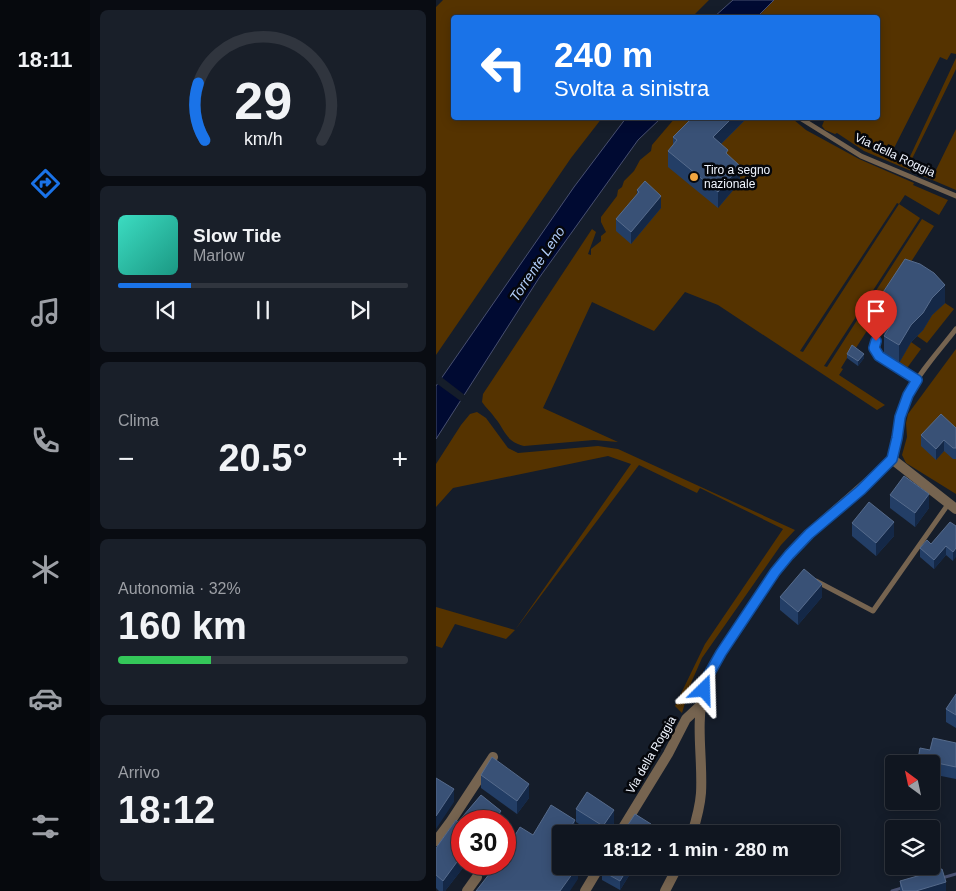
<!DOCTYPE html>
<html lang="it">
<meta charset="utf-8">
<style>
:root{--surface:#101620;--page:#191f29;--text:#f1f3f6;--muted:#9c9fa5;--line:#30353e;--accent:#1a73e8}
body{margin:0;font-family:Helvetica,sans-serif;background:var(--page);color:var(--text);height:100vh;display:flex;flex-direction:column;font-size:19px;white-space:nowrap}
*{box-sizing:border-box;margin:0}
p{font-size:16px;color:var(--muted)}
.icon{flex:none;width:28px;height:28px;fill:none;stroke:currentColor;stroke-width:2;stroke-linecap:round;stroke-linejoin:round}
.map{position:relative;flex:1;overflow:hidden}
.details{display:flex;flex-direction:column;gap:10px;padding:10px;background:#090c12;width:346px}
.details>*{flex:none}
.banner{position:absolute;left:15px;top:15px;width:429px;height:105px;border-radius:5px;box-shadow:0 2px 12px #0003,0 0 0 1px var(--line);background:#1a73e8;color:#fff;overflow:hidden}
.needle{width:32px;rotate:327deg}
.buttons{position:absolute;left:449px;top:755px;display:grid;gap:10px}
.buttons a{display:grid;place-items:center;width:55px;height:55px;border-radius:5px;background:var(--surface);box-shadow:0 2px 12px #0003,0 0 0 1px var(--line);font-size:25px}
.speed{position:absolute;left:15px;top:810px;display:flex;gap:10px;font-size:25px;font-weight:700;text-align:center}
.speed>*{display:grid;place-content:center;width:65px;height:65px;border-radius:50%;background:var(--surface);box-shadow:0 2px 12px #0003,0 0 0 1px var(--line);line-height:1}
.speed .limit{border:8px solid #d22;background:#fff;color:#111}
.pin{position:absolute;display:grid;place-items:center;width:42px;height:42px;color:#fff;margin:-51px -21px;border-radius:50% 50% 50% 0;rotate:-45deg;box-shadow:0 0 5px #0007}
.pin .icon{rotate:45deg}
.me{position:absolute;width:55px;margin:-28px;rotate:22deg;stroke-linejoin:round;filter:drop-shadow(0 0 4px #0008)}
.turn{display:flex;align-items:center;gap:18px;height:105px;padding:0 20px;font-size:22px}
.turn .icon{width:65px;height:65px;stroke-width:2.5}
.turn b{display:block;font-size:35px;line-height:42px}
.big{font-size:38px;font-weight:600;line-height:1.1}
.details .widget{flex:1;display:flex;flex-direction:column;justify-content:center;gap:8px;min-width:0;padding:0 18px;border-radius:8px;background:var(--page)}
.details .dial{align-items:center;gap:0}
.dial svg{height:130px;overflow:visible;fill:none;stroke:var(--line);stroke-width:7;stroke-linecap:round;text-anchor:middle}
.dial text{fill:var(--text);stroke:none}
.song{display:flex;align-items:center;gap:15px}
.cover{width:60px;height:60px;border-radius:8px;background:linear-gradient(135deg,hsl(170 70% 55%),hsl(170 70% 35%))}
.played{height:5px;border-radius:2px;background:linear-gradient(90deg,var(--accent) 25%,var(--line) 25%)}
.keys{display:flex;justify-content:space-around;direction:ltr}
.heat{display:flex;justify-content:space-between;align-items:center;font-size:28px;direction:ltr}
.charge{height:8px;border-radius:4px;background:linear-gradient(90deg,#34c759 32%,var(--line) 0)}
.trip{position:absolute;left:116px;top:825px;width:288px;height:50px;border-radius:5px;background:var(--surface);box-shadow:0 2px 12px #0003,0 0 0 1px var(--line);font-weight:600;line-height:50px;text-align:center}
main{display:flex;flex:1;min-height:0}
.dock{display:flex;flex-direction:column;width:90px;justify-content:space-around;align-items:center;background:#06090d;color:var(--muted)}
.dock .icon{width:35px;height:35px}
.dock .active{color:var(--accent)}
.dock b{font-size:22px;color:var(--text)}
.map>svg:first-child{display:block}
.green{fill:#530;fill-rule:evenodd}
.water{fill:#000a32;stroke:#485070}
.pier{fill:#151d2a}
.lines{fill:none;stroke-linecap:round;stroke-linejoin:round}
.stream{stroke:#485070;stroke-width:3}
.service{stroke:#766450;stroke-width:5}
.minor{stroke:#766450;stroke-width:10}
.wall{fill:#233e66}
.shaded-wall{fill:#142847}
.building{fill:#395176;stroke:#566b8c}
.route-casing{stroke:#114b97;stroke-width:12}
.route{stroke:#1a73e8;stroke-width:9}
.poi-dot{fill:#f1a540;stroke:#05070c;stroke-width:2}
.labels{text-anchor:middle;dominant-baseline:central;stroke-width:5;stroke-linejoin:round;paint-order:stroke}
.street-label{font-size:12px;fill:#f0f5ff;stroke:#05070c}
.poi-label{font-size:12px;fill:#f0f5ff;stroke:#05070c;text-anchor:start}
.water-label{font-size:14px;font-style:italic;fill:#b0ccf7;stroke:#05070c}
</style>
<main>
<nav class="dock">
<b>18:11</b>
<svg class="icon active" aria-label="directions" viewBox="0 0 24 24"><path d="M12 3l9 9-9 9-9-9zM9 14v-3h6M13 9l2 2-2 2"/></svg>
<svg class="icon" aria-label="music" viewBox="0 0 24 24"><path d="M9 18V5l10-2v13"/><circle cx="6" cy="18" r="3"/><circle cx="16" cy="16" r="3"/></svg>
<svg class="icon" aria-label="phone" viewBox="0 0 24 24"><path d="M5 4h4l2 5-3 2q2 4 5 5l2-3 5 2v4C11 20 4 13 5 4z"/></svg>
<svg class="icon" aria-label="climate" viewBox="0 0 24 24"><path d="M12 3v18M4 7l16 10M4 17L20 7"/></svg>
<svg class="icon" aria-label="car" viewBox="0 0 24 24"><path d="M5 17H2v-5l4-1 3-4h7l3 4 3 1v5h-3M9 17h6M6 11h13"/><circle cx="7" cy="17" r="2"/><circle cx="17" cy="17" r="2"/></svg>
<svg class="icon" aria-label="filters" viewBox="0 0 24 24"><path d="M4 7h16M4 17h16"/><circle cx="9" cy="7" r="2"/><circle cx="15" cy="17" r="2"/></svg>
</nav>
<section class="details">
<div class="widget dial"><svg viewBox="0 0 100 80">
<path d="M14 69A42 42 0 1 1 86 69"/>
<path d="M14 69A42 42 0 0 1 10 34" stroke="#1a73e8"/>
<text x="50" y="56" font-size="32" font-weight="700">29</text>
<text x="50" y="72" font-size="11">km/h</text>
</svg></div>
<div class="widget">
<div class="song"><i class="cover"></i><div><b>Slow Tide</b><p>Marlow</p></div></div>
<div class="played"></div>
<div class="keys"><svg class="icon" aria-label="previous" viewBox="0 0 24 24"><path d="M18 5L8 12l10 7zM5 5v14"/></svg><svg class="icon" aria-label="pause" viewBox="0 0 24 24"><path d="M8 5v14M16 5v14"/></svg><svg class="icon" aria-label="next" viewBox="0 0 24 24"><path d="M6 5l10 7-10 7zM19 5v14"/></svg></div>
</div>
<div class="widget"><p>Clima</p>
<div class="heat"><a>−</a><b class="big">20.5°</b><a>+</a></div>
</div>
<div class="widget"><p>Autonomia · 32%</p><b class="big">160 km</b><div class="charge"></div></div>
<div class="widget"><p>Arrivo</p><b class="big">18:12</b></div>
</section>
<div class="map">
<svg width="520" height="891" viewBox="0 0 520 891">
<rect width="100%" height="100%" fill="#151d2a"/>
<g class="green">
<path d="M7,0H273L256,17L18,18V118H166L135,158L0,355V7Z"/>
<path d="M338,0H520V54L515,53L511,60L504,57L454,156L471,163L520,58V69L474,163L486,169L520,98L486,169L498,174L520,129V190L428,151L401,133L399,134L389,130L386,126L388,121L384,118H441V18H321Z"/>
<path d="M239,118H360L358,120L370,130L423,159L478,183L477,185L512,200L503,215L469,195L463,204L484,218L388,366L391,367L486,219L498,226L418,351L416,350L405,368L407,369L403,375L449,405L441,410L282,305L249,292L218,331L156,302L107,408L182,442L158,440L88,446C69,441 70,431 59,418C55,412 50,408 46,402L47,394L156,229L160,232L152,254L155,255V249L165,241V236L170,232L165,222V217L181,196L182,190L186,187L188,181L198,171L204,160L215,151L216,145ZM461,203L463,204L367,352L364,351Z"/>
<path d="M509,303L518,309L491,343L481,336L487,330L496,315Z"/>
<path d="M475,342L485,349L471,368L463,363Z"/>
<path d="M520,349V494L470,463L466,455L471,437L470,423L472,414Z"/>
<path d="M41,412L50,418L72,448L82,453L162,446L182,449L359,530L345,545L266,658L255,683L246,713L239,706L269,644L347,529L264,488L261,493L203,465L79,630L70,639L19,624L6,648L0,646V607L79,630L195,464L172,456L17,488L0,507V464L25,425L34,414Z"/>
</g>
<g class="water">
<path d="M297,0H338L321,17H278Z"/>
<path d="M190,118H225L202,140L103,278L0,439V386L138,187Z"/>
</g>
<path class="pier" d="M4,376L30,396L26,402L0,383Z"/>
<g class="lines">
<g class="stream">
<path d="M506,878L520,874"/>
<path d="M456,891L466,888"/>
</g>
<g class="service">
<path d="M364,118L425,156L520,196"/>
<path d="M440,341L438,348L443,356L481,381"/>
<path d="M456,459C461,438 462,414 472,395C484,371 504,350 520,329"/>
<path d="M380,581L437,611L513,503"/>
</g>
<g class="minor">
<path d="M183,834L232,754L250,719L265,705"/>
<path d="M256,834C260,821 264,807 265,793C267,759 259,724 268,690C274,667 289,647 303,627C319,603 334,577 353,555C384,520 423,493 456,459L520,509"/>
<path d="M0,841L15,821L57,757"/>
<path d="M31,891L41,877"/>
<path d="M149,891L164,866"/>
<path d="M229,891L242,866"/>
</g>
</g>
<g class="wall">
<path d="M311,118L285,144L292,155L304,182L282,208L232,167V151L237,145V137Z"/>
<path d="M201,190L225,208L195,244L180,231V219L201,194Z"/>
<path d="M509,303L496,315L487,330L475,342L463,363L448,353V336L449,334L436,327V309Z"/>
<path d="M411,354L428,358L422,366L411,358Z"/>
<path d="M520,428V459H517L508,451L500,460L485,446V435Z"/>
<path d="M454,495L493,508L479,527L454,508Z"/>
<path d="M416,523L458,536L440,556L416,536Z"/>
<path d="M520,526L517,561L510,555L498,569L484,557V548L495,544Z"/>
<path d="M344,597H386L362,625L344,610Z"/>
<path d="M520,694V728L510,722V709Z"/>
<path d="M520,743V779L495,774V764H482V759L494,750Z"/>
<path d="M45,775L93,798L81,814L45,788Z"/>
<path d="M45,795L65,811V821H26V864H30L9,891H3L0,888V848L20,820L22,822Z"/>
<path d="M140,809L178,823L171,834H158L140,822Z"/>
<path d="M194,866V874L184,890L166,880V871Z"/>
<path d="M464,881L510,891H464Z"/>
</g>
<g class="shaded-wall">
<path d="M296,118H311L277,152V137Z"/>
<path d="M304,166V182L282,208V192Z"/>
<path d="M225,196V208L195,244V232Z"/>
<path d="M509,285V303L496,315L487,330L475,342L463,363V345L475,325L496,298Z"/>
<path d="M428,354V358L422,366V361Z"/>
<path d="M508,440V451L500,460V449Z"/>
<path d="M493,494V508L479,527V513Z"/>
<path d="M458,522V536L440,556V543Z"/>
<path d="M510,546V555L498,569V560Z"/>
<path d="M520,548V557L517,561V552Z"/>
<path d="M386,584V597L362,625V612Z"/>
<path d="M93,784V798L81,814V801Z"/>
<path d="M18,789V802L0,829V816Z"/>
<path d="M178,810V823L171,834H167V826Z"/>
<path d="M65,811V821H57Z"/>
<path d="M139,820V834H131Z"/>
<path d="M215,824V834H209Z"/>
<path d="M125,843V857L121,850Z"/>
<path d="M26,855V864H30L9,891H7V881Z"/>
<path d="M142,866V879L134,891H124Z"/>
<path d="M193,866H194V874L184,890V881Z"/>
<path d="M510,882V891H480Z"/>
</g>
<g class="building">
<path d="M256,118H296L277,137L292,150L290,153L304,166L282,192L232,151L241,140L237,137Z"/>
<path d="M209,181L225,196L195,232L180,219L203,192L201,190Z"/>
<path d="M469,259L484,264L498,273L509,285L496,298L487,313L475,325L463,345L448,336L457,322L436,309Z"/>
<path d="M416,345L428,354L422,361L411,354Z"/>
<path d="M505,414L520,428V448H517L508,440L500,449L485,435Z"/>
<path d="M468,476L493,494L479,513L454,495Z"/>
<path d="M433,502L458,522L440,543L416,523Z"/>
<path d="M514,522L520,526V548L517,552L510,546L498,560L484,548L491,540L495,544Z"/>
<path d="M368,569L386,584L362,612L344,597Z"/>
<path d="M520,694V715L510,709Z"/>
<path d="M497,738L520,743V767L482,759L484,748L494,750Z"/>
<path d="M56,757L93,784L81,801L45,775Z"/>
<path d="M0,778L18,789L0,816Z"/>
<path d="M151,792L178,810L167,826L140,809Z"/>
<path d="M45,795L65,811L57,821H26V855L7,881L0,875V848L20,820L22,822Z"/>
<path d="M115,805L139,820L131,834H125V843L121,850L125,853V866H142L124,891H40L61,864H69V854L75,846L73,845L84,827L97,835Z"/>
<path d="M199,814L215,824L209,834H186Z"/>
<path d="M168,866H193L184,881L166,871Z"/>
<path d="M506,869L510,882L480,891H467L464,881Z"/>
</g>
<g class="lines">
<g class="route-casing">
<path id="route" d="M268,690L272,676L285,653L339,572L353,555L373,534L425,490L456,459L461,438L464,417L472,395L481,380L443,356L438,348L440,341"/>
</g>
<use href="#route" class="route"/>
</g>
<circle class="poi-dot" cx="258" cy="177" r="5"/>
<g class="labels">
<g class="street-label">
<text transform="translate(459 155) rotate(25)">Via della Roggia</text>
<text transform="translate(215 755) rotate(-60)">Via della Roggia</text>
</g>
<g class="poi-label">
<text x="268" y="170">Tiro a segno<tspan x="268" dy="14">nazionale</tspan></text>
</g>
<g class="water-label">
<text transform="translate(101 264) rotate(-56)">Torrente Leno</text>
</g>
</g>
</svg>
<div class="buttons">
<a><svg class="needle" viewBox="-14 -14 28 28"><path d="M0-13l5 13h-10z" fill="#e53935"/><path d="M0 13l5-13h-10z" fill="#9c9fa5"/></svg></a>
<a><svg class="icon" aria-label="layers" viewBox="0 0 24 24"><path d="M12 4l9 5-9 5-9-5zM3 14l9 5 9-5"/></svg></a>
</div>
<div class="speed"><div class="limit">30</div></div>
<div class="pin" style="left:440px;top:341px;background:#d93025"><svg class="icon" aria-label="arrive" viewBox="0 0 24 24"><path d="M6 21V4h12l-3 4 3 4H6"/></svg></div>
<svg class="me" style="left:268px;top:690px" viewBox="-20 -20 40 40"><path d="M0-17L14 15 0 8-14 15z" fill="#1a73e8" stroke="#fff" stroke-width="4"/></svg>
<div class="trip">18:12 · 1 min · 280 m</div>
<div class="banner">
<div class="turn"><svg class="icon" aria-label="left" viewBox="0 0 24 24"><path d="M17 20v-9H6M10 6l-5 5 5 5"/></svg><div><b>240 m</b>Svolta a sinistra</div></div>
</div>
</div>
</main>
